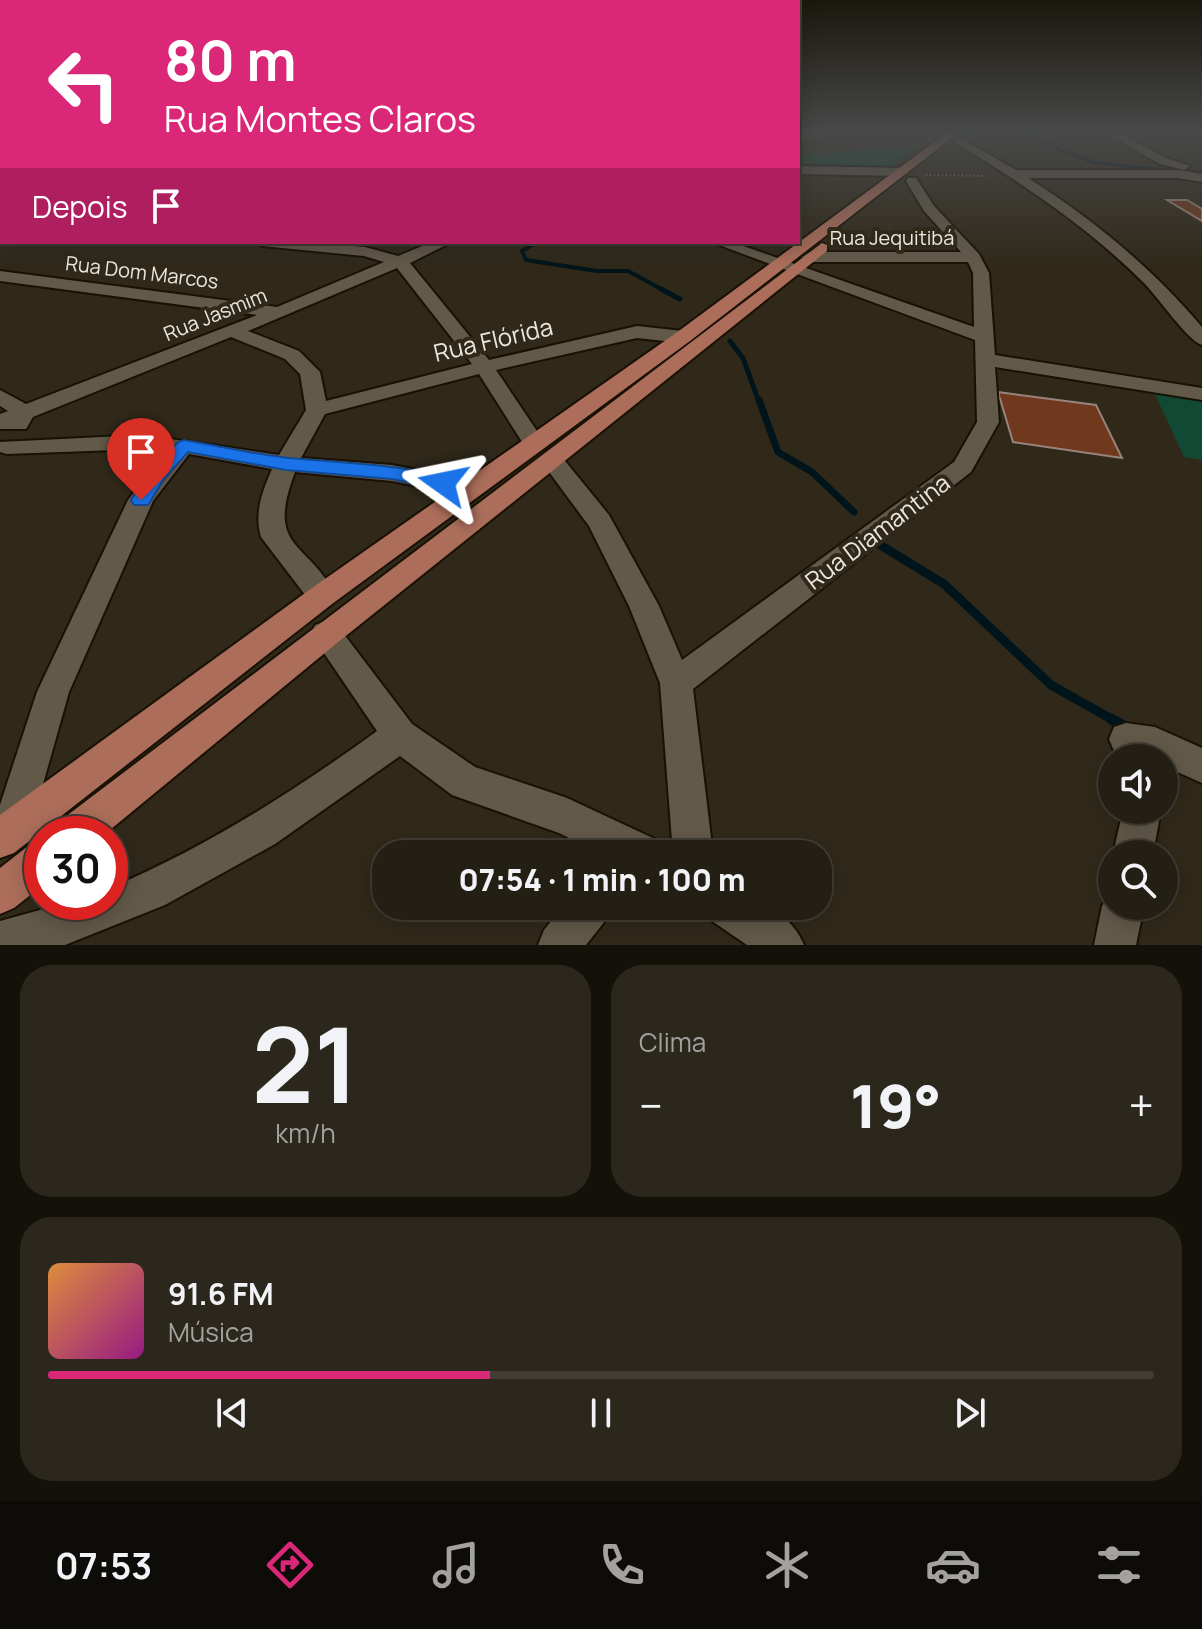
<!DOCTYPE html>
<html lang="pt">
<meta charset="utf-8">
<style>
:root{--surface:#241f14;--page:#2c271d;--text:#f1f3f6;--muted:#a3a2a0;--line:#413d34;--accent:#db2777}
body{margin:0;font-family:Manrope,sans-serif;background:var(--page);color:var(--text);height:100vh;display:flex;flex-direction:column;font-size:30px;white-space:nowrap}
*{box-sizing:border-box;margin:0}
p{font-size:26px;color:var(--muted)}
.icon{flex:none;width:44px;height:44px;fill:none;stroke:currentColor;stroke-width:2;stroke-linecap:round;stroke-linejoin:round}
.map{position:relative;height:945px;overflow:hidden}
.panel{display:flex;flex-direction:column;gap:20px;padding:20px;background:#14110b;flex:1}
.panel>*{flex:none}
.guide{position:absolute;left:0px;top:0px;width:800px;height:244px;box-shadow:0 4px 20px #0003,0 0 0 2px var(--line);background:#db2777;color:#fff;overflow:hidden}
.controls{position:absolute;left:1098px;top:744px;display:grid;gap:16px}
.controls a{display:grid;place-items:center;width:80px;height:80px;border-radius:50%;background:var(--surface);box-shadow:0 4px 20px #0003,0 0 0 2px var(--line);font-size:40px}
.speed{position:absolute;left:24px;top:816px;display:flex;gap:16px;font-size:40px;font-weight:700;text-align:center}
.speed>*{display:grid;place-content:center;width:104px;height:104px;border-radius:50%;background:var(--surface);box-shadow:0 4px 20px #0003,0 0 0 2px var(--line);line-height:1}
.speed .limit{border:12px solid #d22;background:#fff;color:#111}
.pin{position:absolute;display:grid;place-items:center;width:68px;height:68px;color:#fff;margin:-82px -34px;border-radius:50% 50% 50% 0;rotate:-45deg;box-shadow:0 0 8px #0007}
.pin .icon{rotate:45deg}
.me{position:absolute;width:88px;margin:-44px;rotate:282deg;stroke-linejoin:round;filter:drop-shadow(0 0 6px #0008)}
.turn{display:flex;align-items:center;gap:28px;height:168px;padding:0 32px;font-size:36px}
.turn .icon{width:104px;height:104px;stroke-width:2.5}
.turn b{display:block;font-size:56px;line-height:68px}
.then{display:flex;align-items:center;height:76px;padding:0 32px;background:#0003;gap:16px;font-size:30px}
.big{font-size:60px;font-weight:800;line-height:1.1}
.panel .widget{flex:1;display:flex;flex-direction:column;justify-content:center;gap:12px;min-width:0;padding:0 28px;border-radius:32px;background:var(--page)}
.panel .dial{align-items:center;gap:0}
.dial b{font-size:104px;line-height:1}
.song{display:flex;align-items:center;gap:24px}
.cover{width:96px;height:96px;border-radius:12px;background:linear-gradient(135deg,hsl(30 70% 55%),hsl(310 70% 35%))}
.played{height:8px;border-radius:4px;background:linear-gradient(90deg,var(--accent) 40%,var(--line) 40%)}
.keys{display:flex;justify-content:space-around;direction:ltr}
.heat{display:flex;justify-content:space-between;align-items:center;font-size:44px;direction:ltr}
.panel .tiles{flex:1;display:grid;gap:20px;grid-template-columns:1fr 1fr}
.widget:last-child{grid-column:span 2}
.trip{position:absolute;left:372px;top:840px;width:460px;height:80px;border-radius:32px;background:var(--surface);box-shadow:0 4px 20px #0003,0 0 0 2px var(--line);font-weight:800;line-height:80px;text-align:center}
.dock{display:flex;height:128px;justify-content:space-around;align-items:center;background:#0e0c08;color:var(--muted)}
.dock .icon{width:56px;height:56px}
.dock .active{color:var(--accent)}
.dock b{font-size:36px;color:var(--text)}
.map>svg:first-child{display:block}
.green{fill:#114934}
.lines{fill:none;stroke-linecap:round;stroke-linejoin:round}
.stream-far5{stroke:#00151b;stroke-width:3}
.stream-far4{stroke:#00151b;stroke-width:4}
.stream-far3{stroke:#00151b;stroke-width:5}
.stream-far2{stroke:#00151b;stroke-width:7}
.stream-far1{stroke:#00151b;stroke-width:9}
.stream{stroke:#00151b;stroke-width:11}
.building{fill:#70381c;stroke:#97837b;stroke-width:2}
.minor-casing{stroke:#181104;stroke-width:4}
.major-casing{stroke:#181104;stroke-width:4}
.path{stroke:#969084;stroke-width:2;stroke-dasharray:1 3;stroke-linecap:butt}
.minor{fill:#625949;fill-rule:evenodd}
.major{fill:#ac6e5b;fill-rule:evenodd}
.route{fill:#1a73e8;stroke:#114b97;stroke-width:2}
.labels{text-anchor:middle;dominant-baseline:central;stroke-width:8;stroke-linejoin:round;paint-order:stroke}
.far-street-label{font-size:20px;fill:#ece7de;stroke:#30291a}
.street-label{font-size:24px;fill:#ece7de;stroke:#30291a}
</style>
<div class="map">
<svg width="1202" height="945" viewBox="0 0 1202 945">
<rect width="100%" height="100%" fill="#30291a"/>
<g class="green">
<path d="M920,145L888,169H798V155Z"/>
<path d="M1154,392L1202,399V460L1184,457Z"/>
</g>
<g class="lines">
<path class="stream-far5" d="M1018,132L1091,162L1181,172"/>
<path class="stream-far4" d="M537,242L522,251L526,260L597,271H628L665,291"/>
<g class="stream-far3">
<path d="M661,289L680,299"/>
<path d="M730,341L743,358L759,402"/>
</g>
<path class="stream-far2" d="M759,400L778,452L812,472L854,512"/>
<path class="stream-far1" d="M877,543L944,584L1051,685L1115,721"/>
<path class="stream" d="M1111,719L1126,727"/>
</g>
<g class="building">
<path d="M1167,200H1187L1202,209V221Z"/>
<path d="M998,392L1096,405L1122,458L1013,442Z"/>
</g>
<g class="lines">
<g class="minor-casing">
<g id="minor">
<path d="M821,132H844L798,143V137Z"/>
<path d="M934,132H985L980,135H939Z"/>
<path d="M1105,132H1118L1166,158L1190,166L1184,170L1158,163Z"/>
<path d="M960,138L1016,170H1178L1202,174V182L1178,178H1028C1093,219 1152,268 1202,327V345C1188,341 1157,296 1144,283C1088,227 1023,184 956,143L955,141Z"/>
<rect x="0" y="149" width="2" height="7"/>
<path d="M798,166L903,168L909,172L903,176L798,174Z"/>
<path d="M908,178H916L934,206L979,254L989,273L995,355L1202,388V400L995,367L999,422L971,472L693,689L713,854H673L660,683L629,606L589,526L541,461L545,456H561L609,515L659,606L682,660L954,462L977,422L975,340L711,242H732L974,327L973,273L968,262H810L802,257L810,252H961L924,211L906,181Z"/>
<rect x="0" y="189" width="2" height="8"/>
<rect x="0" y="214" width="2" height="9"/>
<path d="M255,242H308L365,247L398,256L432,242H452L410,263L489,360L637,326L683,331L692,337L683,343L637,338L496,370L545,443L542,448H526L479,374L325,414L301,458L392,465L468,480L477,482L480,488L477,494L468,496L392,481L295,472C265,551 307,539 336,596L332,604L322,607L312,604L261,537C254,513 262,492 272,469L189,454L153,501L69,692L30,830L25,844L11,849L0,845V805L37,692L128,500L166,451L143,449L7,454L0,452V442L143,435L279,455L306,410L300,374L285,359L231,337L33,417L26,429H0V414L8,411L0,406V390L26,404L257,315L0,281V271L277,307L384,262L364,256L262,246ZM397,268L472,364L326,401L320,372L299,351L248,331Z"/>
<path d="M326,621L337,625L412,724L475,767L567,798L657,840L663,854H601L559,833L452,795L400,756L275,844L165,905L65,945H0V921L69,902H110V888C206,847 293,792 377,731L311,634L315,625Z"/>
<path d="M1126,723L1155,727L1202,748V783L1164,766V758H1141L1114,751L1109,739L1114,727Z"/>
<path d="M1123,810H1161L1153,854H1113Z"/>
<path d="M1112,890V906H1144L1136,945H1094L1102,906Z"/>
<path d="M563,906H611L605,921L586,945H538L544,930Z"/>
<path d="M706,906C746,906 786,901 804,945H747L712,921Z"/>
</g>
</g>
<g class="major-casing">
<g id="major">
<path d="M948,132L957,134L690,341L332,604L14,853L0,858V815L312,588L676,333Z"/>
<path d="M822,243L827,245V251L337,643L105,834H56L61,820Z"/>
<path d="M42,840V886L14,908L0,914V868L28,846Z"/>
</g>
</g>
<path class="path" d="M926,175L989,176"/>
<use href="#minor" class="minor"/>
<use href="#major" class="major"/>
</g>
<linearGradient id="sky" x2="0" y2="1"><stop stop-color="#1a170e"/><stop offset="0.5" stop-color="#484949"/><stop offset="1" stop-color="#484949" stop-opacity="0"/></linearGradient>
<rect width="1202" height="265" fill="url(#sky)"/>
<path class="route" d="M184,440C219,446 254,454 288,458C317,461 438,466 452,483L443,490L392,479L286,470L188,452L164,479L148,505H134L131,500L151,471L178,442Z"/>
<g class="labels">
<g class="far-street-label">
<text x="892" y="237">Rua Jequitibá</text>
<text transform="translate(142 272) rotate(7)">Rua Dom Marcos</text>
<text transform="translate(215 314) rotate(-22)">Rua Jasmim</text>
</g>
<g class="street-label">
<text transform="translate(493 339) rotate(-13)">Rua Flórida</text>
<text transform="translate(877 531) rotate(-37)">Rua Diamantina</text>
</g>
</g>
</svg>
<div class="controls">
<a><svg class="icon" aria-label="sound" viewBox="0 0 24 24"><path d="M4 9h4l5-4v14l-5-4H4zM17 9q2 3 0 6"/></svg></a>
<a><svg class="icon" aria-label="search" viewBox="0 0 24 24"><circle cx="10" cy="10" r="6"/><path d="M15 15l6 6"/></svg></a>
</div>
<div class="speed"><div class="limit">30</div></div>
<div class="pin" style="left:141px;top:500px;background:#d93025"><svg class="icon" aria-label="arrive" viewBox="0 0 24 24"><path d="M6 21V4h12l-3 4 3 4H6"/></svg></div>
<svg class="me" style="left:443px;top:483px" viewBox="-20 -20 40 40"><path d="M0-17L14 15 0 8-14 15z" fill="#1a73e8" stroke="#fff" stroke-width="4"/></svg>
<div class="trip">07:54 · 1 min · 100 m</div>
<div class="guide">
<div class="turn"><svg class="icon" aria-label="left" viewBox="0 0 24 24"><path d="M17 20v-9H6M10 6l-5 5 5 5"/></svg><div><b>80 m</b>Rua Montes Claros</div></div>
<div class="then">Depois<svg class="icon" aria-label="arrive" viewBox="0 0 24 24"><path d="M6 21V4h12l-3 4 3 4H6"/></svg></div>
</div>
</div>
<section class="panel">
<div class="tiles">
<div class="widget dial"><b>21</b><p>km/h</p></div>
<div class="widget"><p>Clima</p>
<div class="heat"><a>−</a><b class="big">19°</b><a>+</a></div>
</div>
<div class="widget">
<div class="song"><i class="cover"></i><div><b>91.6 FM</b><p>Música</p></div></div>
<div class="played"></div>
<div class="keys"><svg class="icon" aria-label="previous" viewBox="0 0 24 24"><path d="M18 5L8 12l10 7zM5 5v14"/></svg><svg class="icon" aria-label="pause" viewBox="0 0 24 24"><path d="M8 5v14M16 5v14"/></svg><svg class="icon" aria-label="next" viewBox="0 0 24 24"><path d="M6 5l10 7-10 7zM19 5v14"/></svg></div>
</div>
</div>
</section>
<nav class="dock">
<b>07:53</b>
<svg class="icon active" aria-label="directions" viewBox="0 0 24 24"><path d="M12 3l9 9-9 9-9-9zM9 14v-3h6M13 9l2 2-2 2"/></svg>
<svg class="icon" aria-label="music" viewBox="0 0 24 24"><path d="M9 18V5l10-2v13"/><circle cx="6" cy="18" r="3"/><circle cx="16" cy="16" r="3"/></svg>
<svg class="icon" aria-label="phone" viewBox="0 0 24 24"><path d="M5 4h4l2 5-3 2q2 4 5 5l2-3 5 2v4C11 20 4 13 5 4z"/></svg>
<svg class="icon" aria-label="climate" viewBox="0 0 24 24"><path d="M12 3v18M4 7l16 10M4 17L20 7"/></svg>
<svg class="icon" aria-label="car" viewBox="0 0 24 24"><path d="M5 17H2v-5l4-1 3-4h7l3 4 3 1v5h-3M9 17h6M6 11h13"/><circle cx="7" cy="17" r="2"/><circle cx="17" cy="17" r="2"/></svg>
<svg class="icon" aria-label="filters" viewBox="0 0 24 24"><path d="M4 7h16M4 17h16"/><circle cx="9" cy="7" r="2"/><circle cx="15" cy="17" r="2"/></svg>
</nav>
